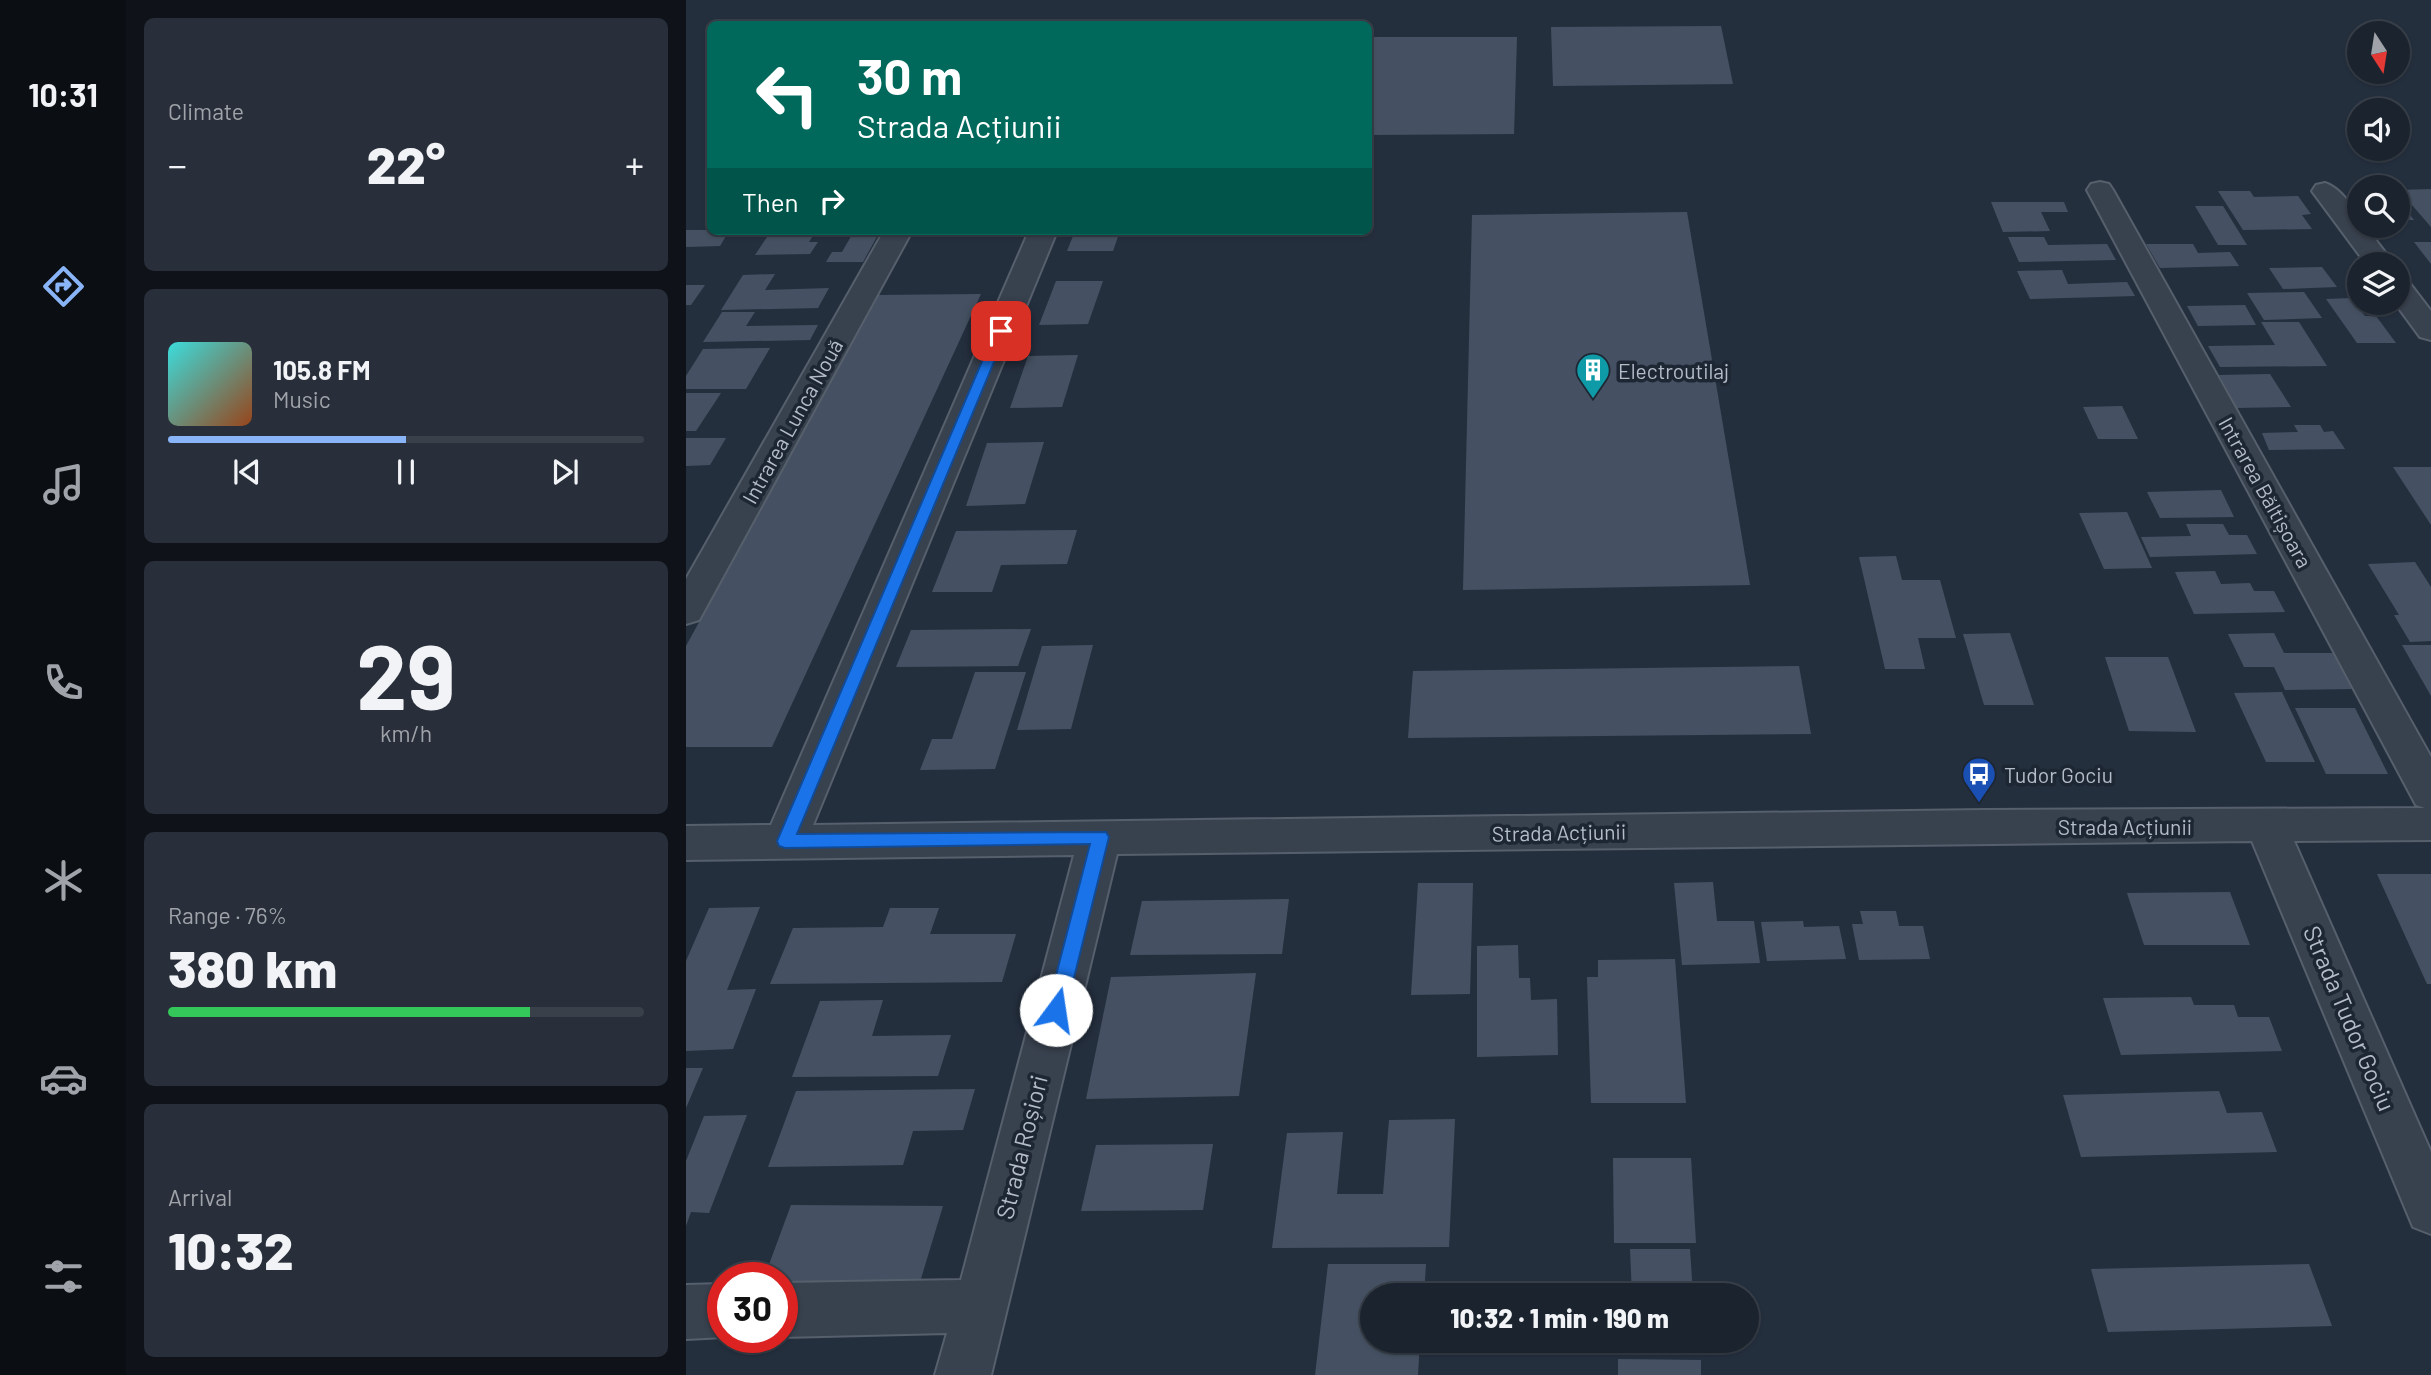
<!DOCTYPE html>
<meta charset="utf-8">
<style>
:root{--surface:#1b232e;--page:#282f3a;--text:#f1f3f6;--muted:#a0a4aa;--line:#39404a;--accent:#8ab4f8}
body{margin:0;font-family:Barlow,sans-serif;background:var(--page);color:var(--text);height:100vh;display:flex;flex-direction:column;font-size:26px;white-space:nowrap}
*{box-sizing:border-box;margin:0}
p{font-size:23px;color:var(--muted)}
.icon{flex:none;width:38px;height:38px;fill:none;stroke:currentColor;stroke-width:2;stroke-linecap:round;stroke-linejoin:round}
.map{position:relative;flex:1;overflow:hidden}
.drawer{display:flex;flex-direction:column;gap:18px;padding:18px;background:#0f1319;width:560px}
.drawer>*{flex:none}
.top-card{position:absolute;left:21px;top:21px;width:665px;height:214px;border-radius:10px;box-shadow:0 2px 5px #0004,0 0 0 2px var(--line);background:#00695c;color:#fff;overflow:hidden}
.needle{width:46px;rotate:168deg}
.controls{position:absolute;left:1661px;top:21px;display:grid;gap:14px}
.controls a{display:grid;place-items:center;width:63px;height:63px;border-radius:50%;background:var(--surface);box-shadow:0 2px 5px #0004,0 0 0 2px var(--line);font-size:35px}
.speed{position:absolute;left:21px;top:1262px;display:flex;gap:14px;font-size:35px;font-weight:700;text-align:center}
.speed>*{display:grid;place-content:center;width:91px;height:91px;border-radius:50%;background:var(--surface);box-shadow:0 2px 5px #0004,0 0 0 2px var(--line);line-height:1}
.speed .limit{border:10px solid #d22;background:#fff;color:#111}
.pin{position:absolute;display:grid;place-items:center;width:60px;height:60px;color:#fff;margin:-30px;border-radius:14px;box-shadow:0 4px 10px #0006}
.me{position:absolute;width:77px;margin:-38px;rotate:14deg;stroke-linejoin:round;filter:drop-shadow(0 0 5px #0008)}
.turn{display:flex;align-items:center;gap:24px;height:147px;padding:0 35px;font-size:32px}
.turn .icon{width:91px;height:91px;stroke-width:2.5}
.turn b{display:block;font-size:49px;line-height:60px}
.then{display:flex;align-items:center;height:66px;padding:0 35px;background:#0003;gap:14px;font-size:26px}
.big{font-size:52px;font-weight:800;line-height:1.1}
.drawer .card{flex:1;display:flex;flex-direction:column;justify-content:center;gap:10px;min-width:0;padding:0 24px;border-radius:10px;background:var(--page)}
.drawer .dial{align-items:center;gap:0}
.dial b{font-size:91px;line-height:1}
.song{display:flex;align-items:center;gap:21px}
.cover{width:84px;height:84px;border-radius:10px;background:linear-gradient(135deg,hsl(180 70% 55%),hsl(20 70% 35%))}
.played{height:7px;border-radius:4px;background:linear-gradient(90deg,var(--accent) 50%,var(--line) 50%)}
.keys{display:flex;justify-content:space-around;direction:ltr}
.heat{display:flex;justify-content:space-between;align-items:center;font-size:38px;direction:ltr}
.charge{height:10px;border-radius:5px;background:linear-gradient(90deg,#34c759 76%,var(--line) 0)}
.trip{position:absolute;left:674px;top:1283px;width:399px;height:70px;border-radius:35px;background:var(--surface);box-shadow:0 2px 5px #0004,0 0 0 2px var(--line);font-weight:800;line-height:70px;text-align:center}
main{display:flex;flex:1;min-height:0}
.tab-bar{display:flex;flex-direction:column;width:126px;justify-content:space-around;align-items:center;background:#0b0e12;color:var(--muted)}
.tab-bar .icon{width:49px;height:49px}
.tab-bar .active{color:var(--accent)}
.tab-bar b{font-size:32px;color:var(--text)}
.map>svg:first-child{display:block}
.building{fill:#455162}
.lines{fill:none;stroke-linecap:round;stroke-linejoin:round}
.minor-casing{stroke:#565f6c;stroke-width:4}
.minor{fill:#38414e;fill-rule:evenodd}
.route{fill:#1a73e8;stroke:#114b97;stroke-width:2}
.labels{text-anchor:middle;dominant-baseline:central;stroke-width:7;stroke-linejoin:round;paint-order:stroke}
.poi-label{font-size:21px;fill:#b4bcc9;stroke:#1d2633;text-anchor:start}
.street-label{font-size:21px;fill:#b4bcc9;stroke:#1d2633}
.near-street-label{font-size:24px;fill:#b4bcc9;stroke:#1d2633}
</style>
<main>
<nav class="tab-bar">
<b>10:31</b>
<svg class="icon active" aria-label="directions" viewBox="0 0 24 24"><path d="M12 3l9 9-9 9-9-9zM9 14v-3h6M13 9l2 2-2 2"/></svg>
<svg class="icon" aria-label="music" viewBox="0 0 24 24"><path d="M9 18V5l10-2v13"/><circle cx="6" cy="18" r="3"/><circle cx="16" cy="16" r="3"/></svg>
<svg class="icon" aria-label="phone" viewBox="0 0 24 24"><path d="M5 4h4l2 5-3 2q2 4 5 5l2-3 5 2v4C11 20 4 13 5 4z"/></svg>
<svg class="icon" aria-label="climate" viewBox="0 0 24 24"><path d="M12 3v18M4 7l16 10M4 17L20 7"/></svg>
<svg class="icon" aria-label="car" viewBox="0 0 24 24"><path d="M5 17H2v-5l4-1 3-4h7l3 4 3 1v5h-3M9 17h6M6 11h13"/><circle cx="7" cy="17" r="2"/><circle cx="17" cy="17" r="2"/></svg>
<svg class="icon" aria-label="filters" viewBox="0 0 24 24"><path d="M4 7h16M4 17h16"/><circle cx="9" cy="7" r="2"/><circle cx="15" cy="17" r="2"/></svg>
</nav>
<section class="drawer">
<div class="card"><p>Climate</p>
<div class="heat"><a>−</a><b class="big">22°</b><a>+</a></div>
</div>
<div class="card">
<div class="song"><i class="cover"></i><div><b>105.8 FM</b><p>Music</p></div></div>
<div class="played"></div>
<div class="keys"><svg class="icon" aria-label="previous" viewBox="0 0 24 24"><path d="M18 5L8 12l10 7zM5 5v14"/></svg><svg class="icon" aria-label="pause" viewBox="0 0 24 24"><path d="M8 5v14M16 5v14"/></svg><svg class="icon" aria-label="next" viewBox="0 0 24 24"><path d="M6 5l10 7-10 7zM19 5v14"/></svg></div>
</div>
<div class="card dial"><b>29</b><p>km/h</p></div>
<div class="card"><p>Range · 76%</p><b class="big">380 km</b><div class="charge"></div></div>
<div class="card"><p>Arrival</p><b class="big">10:32</b></div>
</section>
<div class="map">
<svg width="1745" height="1375" viewBox="0 0 1745 1375">
<rect width="100%" height="100%" fill="#242f3e"/>
<g class="building">
<path d="M1035,26L1047,84L867,86L865,27Z"/>
<path d="M682,37H831L828,134L682,135Z"/>
<path d="M1745,189V227L1713,190Z"/>
<path d="M1532,191H1564L1568,197L1612,196L1625,214L1616,215L1626,229L1557,230Z"/>
<path d="M1712,199L1728,220H1712Z"/>
<path d="M1305,202H1378L1382,212H1355L1364,231L1317,232Z"/>
<path d="M1509,206H1537L1561,245H1532Z"/>
<path d="M1001,212L1064,585L777,590L786,215Z"/>
<path d="M0,230H24L43,231L34,246L0,247Z"/>
<path d="M85,231H130L123,242H132L124,254L69,255Z"/>
<path d="M168,231H194L177,262H140L146,252H156Z"/>
<path d="M389,231H434L427,251H381Z"/>
<path d="M1322,237H1358L1362,245L1421,244L1430,260L1333,262Z"/>
<path d="M1728,242H1745V264Z"/>
<path d="M1460,244H1507L1512,253L1544,252L1553,266L1474,268Z"/>
<path d="M1636,267L1651,287L1597,289L1583,268Z"/>
<path d="M1376,270L1382,284L1441,282L1449,296L1344,299L1331,271Z"/>
<path d="M89,274L79,290L143,288L132,308L35,310L57,275Z"/>
<path d="M370,281H417L402,324L353,325Z"/>
<path d="M0,285H19L5,305H0Z"/>
<path d="M1618,292L1636,318L1578,320L1561,293Z"/>
<path d="M295,294L86,747H0V646L192,295Z"/>
<path d="M1666,298L1679,316H1690L1710,343H1671L1640,299Z"/>
<path d="M1559,305L1570,325L1512,326L1501,306Z"/>
<path d="M36,312H69L60,326L132,325L124,340L17,342Z"/>
<path d="M1575,322H1613L1641,366L1534,367L1522,346L1589,345Z"/>
<path d="M84,348L60,389H0V376L17,349Z"/>
<path d="M392,355L376,407L324,408L342,356Z"/>
<path d="M1584,374L1605,407L1551,408L1533,375Z"/>
<path d="M0,393H35L10,431H0Z"/>
<path d="M1436,406L1452,439H1412L1397,407Z"/>
<path d="M1608,425H1634L1638,432L1647,431L1659,449L1583,450L1576,433L1612,432Z"/>
<path d="M0,438H40L24,465L0,466Z"/>
<path d="M358,442L339,504L280,506L301,443Z"/>
<path d="M1707,467H1745V525Z"/>
<path d="M1535,490L1548,517L1474,518L1461,492Z"/>
<path d="M1441,512L1466,568L1418,569L1393,513Z"/>
<path d="M1500,524H1537L1543,535H1561L1571,554L1464,557L1455,537L1505,536Z"/>
<path d="M391,530L381,564L315,565L306,592H246L270,531Z"/>
<path d="M1210,556L1216,580H1254L1270,638H1232L1239,669H1199L1173,557Z"/>
<path d="M1729,562L1745,587V641L1724,642L1708,615H1713L1682,564Z"/>
<path d="M1529,571L1535,584L1564,583L1568,591H1588L1599,612L1508,614L1489,572Z"/>
<path d="M345,629L332,666L210,667L225,630Z"/>
<path d="M1324,633L1348,705H1298L1277,634Z"/>
<path d="M1588,633L1598,653H1647L1666,689L1599,690L1588,667H1558L1542,634Z"/>
<path d="M407,645L385,729L331,730L356,646Z"/>
<path d="M1716,645H1745V696Z"/>
<path d="M1419,657H1482L1510,732L1443,731Z"/>
<path d="M1113,666L1125,734L722,738L727,671Z"/>
<path d="M289,672H340L309,769L234,770L246,739H266Z"/>
<path d="M1596,692L1629,762H1580L1548,693Z"/>
<path d="M1609,708H1669L1702,774H1640Z"/>
<path d="M1691,874H1745V984H1741Z"/>
<path d="M1027,882L1031,921H1068L1074,963L996,965L988,883Z"/>
<path d="M732,883H787L784,994L725,995Z"/>
<path d="M1544,892L1564,945H1458L1441,893Z"/>
<path d="M603,899L596,954L444,955L456,901Z"/>
<path d="M74,907L41,990L70,989L47,1049L0,1051V961L23,908Z"/>
<path d="M204,908H253L244,934H330L316,982L84,984L107,928L197,927Z"/>
<path d="M1174,911H1210L1213,926H1237L1244,959L1173,960L1166,924H1177Z"/>
<path d="M1117,921L1118,927L1153,926L1160,959L1081,961L1075,922Z"/>
<path d="M832,945L833,978H844L845,1000L871,999L872,1055L791,1057V946Z"/>
<path d="M989,959L1000,1103H905L901,977H912V960Z"/>
<path d="M570,973L553,1096L400,1099L425,977Z"/>
<path d="M1505,997L1508,1005H1548L1552,1017H1583L1596,1051L1435,1055L1417,998Z"/>
<path d="M197,1000L186,1036L265,1035L252,1076L106,1077L134,1001Z"/>
<path d="M0,1068H17L0,1108Z"/>
<path d="M289,1089L277,1130L227,1131L217,1165L82,1167L110,1091Z"/>
<path d="M1533,1091L1541,1113L1576,1112L1591,1152L1395,1157L1377,1095Z"/>
<path d="M61,1115L23,1213L5,1212L0,1226V1161L18,1116Z"/>
<path d="M769,1119L763,1247L586,1248L601,1133L657,1132L651,1194H697L703,1120Z"/>
<path d="M527,1144L517,1210L395,1211L410,1145Z"/>
<path d="M927,1158H1005L1010,1243H928Z"/>
<path d="M105,1205L257,1206L234,1282L96,1281V1278H78Z"/>
<path d="M944,1249H1004L1007,1295H946Z"/>
<path d="M642,1264H740L738,1295H686V1340H734L732,1375H629Z"/>
<path d="M1623,1264L1646,1326L1422,1332L1405,1269Z"/>
<path d="M947,1340H1009L1010,1353L947,1352Z"/>
<path d="M932,1359L1015,1360V1375H932Z"/>
</g>
<g class="lines">
<g class="minor-casing">
<g id="minor">
<path d="M1414,182L1423,184L1427,190L1745,757V840L1608,841L1745,1152V1234L1727,1227L1566,841L431,854L305,1375H249L261,1333L96,1337V1283L275,1280L388,855L0,860V826L85,825L343,231H371L127,825L1298,810L1739,808L1730,805L1401,190L1405,184Z"/>
<path d="M1639,183C1653,187 1673,211 1673,226H1679L1708,264H1680L1626,191L1630,185Z"/>
<path d="M198,231H226L18,611L13,620L0,624V579Z"/>
<path d="M1712,278L1722,281L1745,311V340L1734,337L1709,303H1712Z"/>
<path d="M37,1284V1337H39L0,1339V1285Z"/>
</g>
</g>
<use href="#minor" class="minor"/>
</g>
<path class="route" d="M315,327L321,331L111,834L420,832L423,837L380,1010L377,1016L370,1018L363,1016L361,1010L404,844L99,848L93,846L91,841L309,331Z"/>
<defs>
<g id="building-pin" transform="scale(1.75)"><path d="M0 17L-7.5 6A9.5 9.5 0 1 1 7.5 6Z" fill="#0f9aa8" stroke="#1d2633"/><path d="M-4-6H4V6H1V3H-1V6H-4ZM-2.5-4.3h1.7v1.8h-1.7ZM.8-4.3h1.7v1.8H.8ZM-2.5-1h1.7V.8h-1.7ZM.8-1h1.7V.8H.8Z" fill="#fff"/></g>
<g id="bus-pin" transform="scale(1.75)"><path d="M0 17L-7.5 6A9.5 9.5 0 1 1 7.5 6Z" fill="#1a4fb4" stroke="#1d2633"/><path d="M-5-6H5V4H4V6H2V4H-2V6H-4V4H-5ZM-3.5-4V0h7V-4ZM-3.5 1.2v1.5H-2V1.2ZM2 1.2v1.5H3.5V1.2Z" fill="#fff"/></g>
</defs>
<g fill-rule="evenodd">
<use href="#building-pin" x="907" y="370"/>
<use href="#bus-pin" x="1293" y="774"/>
</g>
<g class="labels">
<g class="poi-label">
<text x="932" y="370">Electroutilaj</text>
<text x="1318" y="774">Tudor Gociu</text>
</g>
<g class="street-label">
<text transform="translate(106 421) rotate(-61)">Intrarea Lunca Nouă</text>
<text transform="translate(1580 492) rotate(61)">Intrarea Băltișoara</text>
<text x="1439" y="826">Strada Acțiunii</text>
<text transform="translate(873 832) rotate(-1)">Strada Acțiunii</text>
</g>
<g class="near-street-label">
<text transform="translate(1664 1018) rotate(67)">Strada Tudor Gociu</text>
<text transform="translate(335 1147) rotate(-76)">Strada Roșiori</text>
</g>
</g>
</svg>
<div class="controls">
<a><svg class="needle" viewBox="-14 -14 28 28"><path d="M0-13l5 13h-10z" fill="#e53935"/><path d="M0 13l5-13h-10z" fill="#a0a4aa"/></svg></a>
<a><svg class="icon" aria-label="sound" viewBox="0 0 24 24"><path d="M4 9h4l5-4v14l-5-4H4zM17 9q2 3 0 6"/></svg></a>
<a><svg class="icon" aria-label="search" viewBox="0 0 24 24"><circle cx="10" cy="10" r="6"/><path d="M15 15l6 6"/></svg></a>
<a><svg class="icon" aria-label="layers" viewBox="0 0 24 24"><path d="M12 4l9 5-9 5-9-5zM3 14l9 5 9-5"/></svg></a>
</div>
<div class="speed"><div class="limit">30</div></div>
<div class="pin" style="left:315px;top:331px;background:#d93025"><svg class="icon" aria-label="arrive" viewBox="0 0 24 24"><path d="M6 21V4h12l-3 4 3 4H6"/></svg></div>
<svg class="me" style="left:370px;top:1010px" viewBox="-20 -20 40 40"><circle r="19" fill="#fff"/><path d="M0-13L10 11 0 6-10 11z" fill="#1a73e8"/></svg>
<div class="trip">10:32 · 1 min · 190 m</div>
<div class="top-card">
<div class="turn"><svg class="icon" aria-label="left" viewBox="0 0 24 24"><path d="M17 20v-9H6M10 6l-5 5 5 5"/></svg><div><b>30 m</b>Strada Acțiunii</div></div>
<div class="then">Then<svg class="icon" aria-label="right" viewBox="0 0 24 24"><path d="M7 20v-9h11M14 6l5 5-5 5"/></svg></div>
</div>
</div>
</main>
